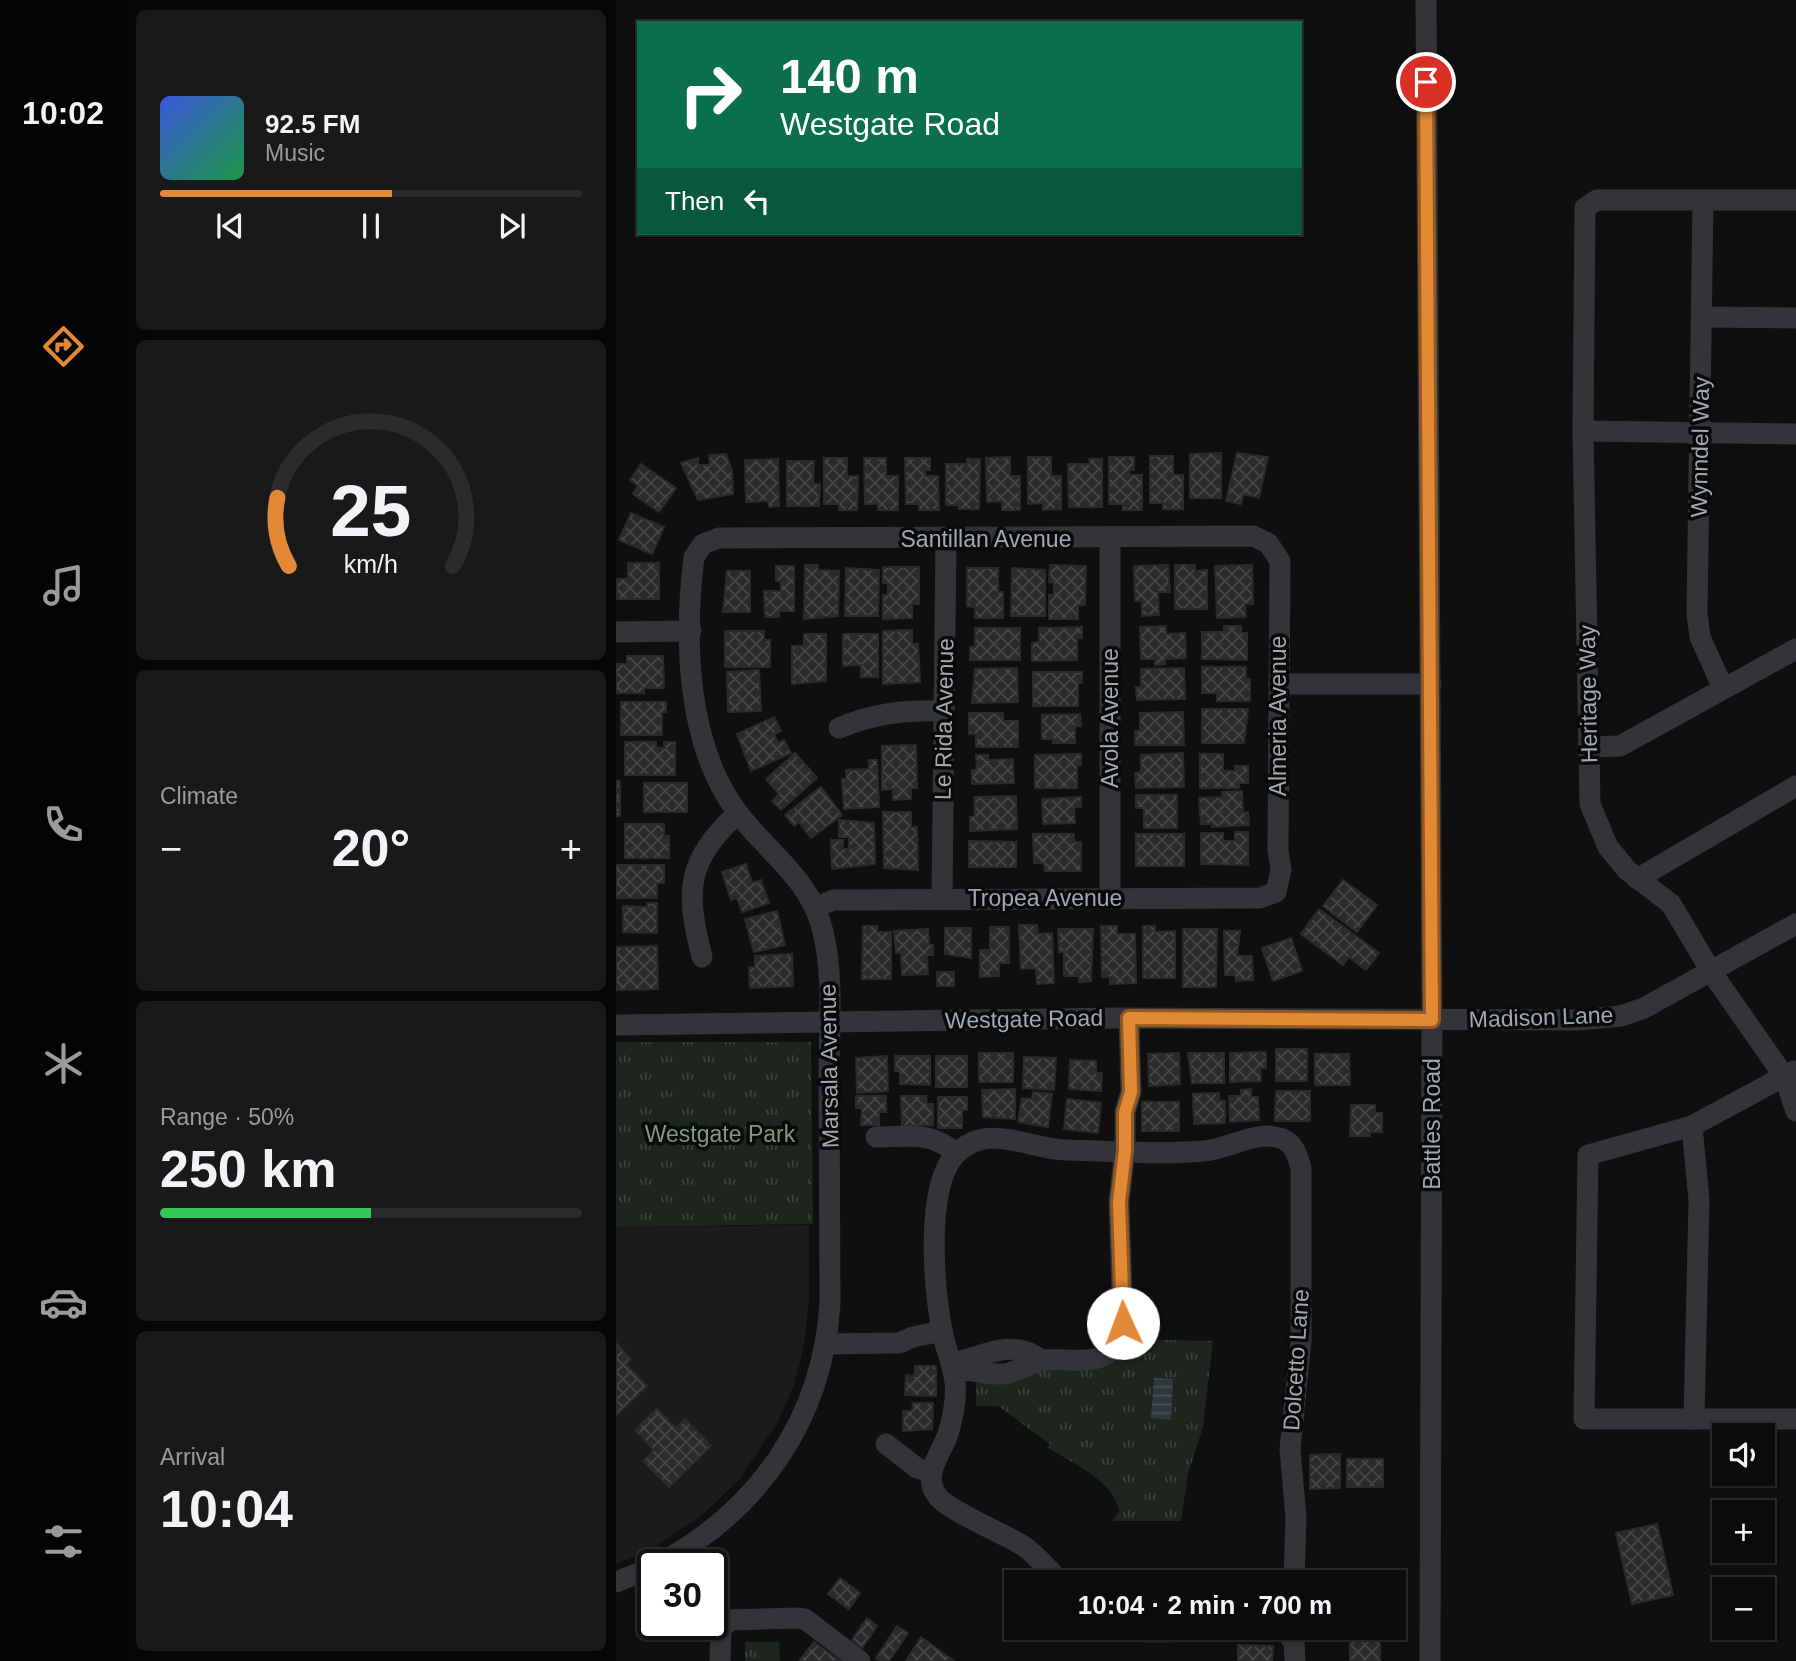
<!DOCTYPE html>
<meta charset="utf-8">
<style>
:root{--surface:#0b0b0c;--page:#19191a;--text:#f1f3f6;--muted:#9a9b9d;--line:#2b2b2d;--accent:#e28935}
body{margin:0;font-family:Helvetica,sans-serif;background:var(--page);color:var(--text);height:100vh;display:flex;flex-direction:column;font-size:26px;white-space:nowrap}
*{box-sizing:border-box;margin:0}
p{font-size:23px;color:var(--muted)}
.icon{flex:none;width:38px;height:38px;fill:none;stroke:currentColor;stroke-width:2;stroke-linecap:round;stroke-linejoin:round}
.map{position:relative;flex:1;overflow:hidden}
.side{display:flex;flex-direction:column;gap:10px;padding:10px;background:#060607;width:490px}
.side>*{flex:none}
.guide{position:absolute;left:21px;top:21px;width:665px;height:214px;border-radius:0px;box-shadow:0 2px 5px #0004,0 0 0 2px var(--line);background:#0b6e4f;color:#fff;overflow:hidden}
.controls{position:absolute;left:1096px;top:1423px;display:grid;gap:14px}
.controls a{display:grid;place-items:center;width:63px;height:63px;border-radius:0px;background:var(--surface);box-shadow:0 2px 5px #0004,0 0 0 2px var(--line);font-size:35px}
.speed{position:absolute;left:21px;top:1549px;display:flex;gap:14px;font-size:35px;font-weight:700;text-align:center}
.speed>*{display:grid;place-content:center;width:91px;height:91px;border-radius:50%;background:var(--surface);box-shadow:0 2px 5px #0004,0 0 0 2px var(--line);line-height:1}
.speed .limit{border:4px solid #111;border-radius:10px;background:#fff;color:#111}
.pin{position:absolute;display:grid;place-items:center;width:60px;height:60px;color:#fff;margin:-30px;border:4px solid #fff;border-radius:50%;box-shadow:0 2px 7px #0007}
.me{position:absolute;width:77px;margin:-38px;rotate:358deg;stroke-linejoin:round;filter:drop-shadow(0 0 5px #0008)}
.turn{display:flex;align-items:center;gap:24px;height:147px;padding:0 28px;font-size:32px}
.turn .icon{width:91px;height:91px;stroke-width:2.5}
.turn b{display:block;font-size:49px;line-height:60px}
.then{display:flex;align-items:center;height:66px;padding:0 28px;background:#0003;gap:14px;font-size:26px}
.big{font-size:52px;font-weight:800;line-height:1.1}
.side .tile{flex:1;display:flex;flex-direction:column;justify-content:center;gap:10px;min-width:0;padding:0 24px;border-radius:10px;background:var(--page)}
.side .dial{align-items:center;gap:0}
.dial svg{height:182px;overflow:visible;fill:none;stroke:var(--line);stroke-width:7;stroke-linecap:round;text-anchor:middle}
.dial text{fill:var(--text);stroke:none}
.song{display:flex;align-items:center;gap:21px}
.cover{width:84px;height:84px;border-radius:10px;background:linear-gradient(135deg,hsl(230 70% 55%),hsl(140 70% 35%))}
.played{height:7px;border-radius:4px;background:linear-gradient(90deg,var(--accent) 55%,var(--line) 55%)}
.keys{display:flex;justify-content:space-around;direction:ltr}
.heat{display:flex;justify-content:space-between;align-items:center;font-size:38px;direction:ltr}
.charge{height:10px;border-radius:5px;background:linear-gradient(90deg,#34c759 50%,var(--line) 0)}
.trip{position:absolute;left:388px;top:1570px;width:402px;height:70px;border-radius:0px;background:var(--surface);box-shadow:0 2px 5px #0004,0 0 0 2px var(--line);font-weight:800;line-height:70px;text-align:center}
main{display:flex;flex:1;min-height:0}
.dock{display:flex;flex-direction:column;width:126px;justify-content:space-around;align-items:center;background:#040405;color:var(--muted)}
.dock .icon{width:49px;height:49px}
.dock .active{color:var(--accent)}
.dock b{font-size:32px;color:var(--text)}
.map>svg:first-child{display:block}
.built{fill:#1b1b1d}
.park{fill:url(#park-tufts)}
.water{fill:url(#water-rules)}
.building{fill:url(#building-cross-hatch);stroke:#292a2c;stroke-width:2}
.lines{fill:none;stroke-linecap:round;stroke-linejoin:round}
.minor{stroke:#323437;stroke-width:21}
.route-casing{stroke:#935922;stroke-width:18}
.route{stroke:#e28935;stroke-width:12}
.labels{text-anchor:middle;dominant-baseline:central;stroke-width:7;stroke-linejoin:round;paint-order:stroke}
.street-label{font-size:23px;fill:#a1a8b0;stroke:#0a0a0b}
.park-label{font-size:23px;fill:#7d9a79;stroke:#0a0a0b}
</style>
<main>
<nav class="dock">
<b>10:02</b>
<svg class="icon active" aria-label="directions" viewBox="0 0 24 24"><path d="M12 3l9 9-9 9-9-9zM9 14v-3h6M13 9l2 2-2 2"/></svg>
<svg class="icon" aria-label="music" viewBox="0 0 24 24"><path d="M9 18V5l10-2v13"/><circle cx="6" cy="18" r="3"/><circle cx="16" cy="16" r="3"/></svg>
<svg class="icon" aria-label="phone" viewBox="0 0 24 24"><path d="M5 4h4l2 5-3 2q2 4 5 5l2-3 5 2v4C11 20 4 13 5 4z"/></svg>
<svg class="icon" aria-label="climate" viewBox="0 0 24 24"><path d="M12 3v18M4 7l16 10M4 17L20 7"/></svg>
<svg class="icon" aria-label="car" viewBox="0 0 24 24"><path d="M5 17H2v-5l4-1 3-4h7l3 4 3 1v5h-3M9 17h6M6 11h13"/><circle cx="7" cy="17" r="2"/><circle cx="17" cy="17" r="2"/></svg>
<svg class="icon" aria-label="filters" viewBox="0 0 24 24"><path d="M4 7h16M4 17h16"/><circle cx="9" cy="7" r="2"/><circle cx="15" cy="17" r="2"/></svg>
</nav>
<section class="side">
<div class="tile">
<div class="song"><i class="cover"></i><div><b>92.5 FM</b><p>Music</p></div></div>
<div class="played"></div>
<div class="keys"><svg class="icon" aria-label="previous" viewBox="0 0 24 24"><path d="M18 5L8 12l10 7zM5 5v14"/></svg><svg class="icon" aria-label="pause" viewBox="0 0 24 24"><path d="M8 5v14M16 5v14"/></svg><svg class="icon" aria-label="next" viewBox="0 0 24 24"><path d="M6 5l10 7-10 7zM19 5v14"/></svg></div>
</div>
<div class="tile dial"><svg viewBox="0 0 100 80">
<path d="M14 69A42 42 0 1 1 86 69"/>
<path d="M14 69A42 42 0 0 1 9 39" stroke="#e28935"/>
<text x="50" y="56" font-size="32" font-weight="700">25</text>
<text x="50" y="72" font-size="11">km/h</text>
</svg></div>
<div class="tile"><p>Climate</p>
<div class="heat"><a>−</a><b class="big">20°</b><a>+</a></div>
</div>
<div class="tile"><p>Range · 50%</p><b class="big">250 km</b><div class="charge"></div></div>
<div class="tile"><p>Arrival</p><b class="big">10:04</b></div>
</section>
<div class="map">
<svg width="1180" height="1661" viewBox="0 0 1180 1661">
<defs>
<pattern id="park-tufts" width="24" height="20" patternUnits="userSpaceOnUse" patternTransform="scale(1.75)"><rect width="24" height="20" fill="#1e241e"/><path d="M3 7l-1-3M5 7V3M7 7l1-3M15 17l-1-3M17 17v-4M19 17l1-3" fill="none" stroke="#3c413c"/></pattern>
<pattern id="water-rules" width="6" height="5" patternUnits="userSpaceOnUse" patternTransform="scale(1.75)"><rect width="6" height="5" fill="#2e383c"/><path d="M0 2.5h6" fill="none" stroke="#495256"/></pattern>
<pattern id="building-cross-hatch" width="8" height="8" patternUnits="userSpaceOnUse" patternTransform="scale(1.75)"><rect width="8" height="8" fill="#2a2a2c"/><path d="M0 0l8 8M0 8l8-8" fill="none" stroke="#464648"/></pattern>
</defs>
<rect width="100%" height="100%" fill="#0f0f10"/>
<path class="built" d="M193,1225V1301L188,1346L178,1385L163,1420L123,1480L85,1516L36,1549L0,1564V1227Z"/>
<g class="park">
<path d="M0,1042H195L197,1224L0,1227Z"/>
<path d="M513,1339L597,1341L587,1427L572,1474L565,1521H496L503,1511C498,1481 456,1463 432,1448L434,1444L382,1406H360V1378L391,1380Z"/>
<path d="M129,1642H163L164,1661H129Z"/>
</g>
<path class="water" d="M538,1378L557,1379L555,1420L535,1418Z"/>
<g class="building">
<path d="M605,453V498H574V454Z"/>
<path d="M621,453L652,457L643,498L627,494L625,504L610,501Z"/>
<path d="M110,454L116,471L117,494L82,500L65,463L82,458V465H94L93,455Z"/>
<path d="M534,456H557V475H567V509H547V503H534Z"/>
<path d="M394,457V476H404V510H386V501L371,502L370,458Z"/>
<path d="M412,457H435V476H445V509L427,510V503L412,504Z"/>
<path d="M493,457H518V470H513V475H526V510H507V504H493Z"/>
<path d="M208,458H231V476H242L241,510H223V504H208Z"/>
<path d="M248,458H270V476H282V510H262V504H249Z"/>
<path d="M289,458H314V470H309V476H322L323,510H303V504H290Z"/>
<path d="M162,459L163,506L153,507L152,501L130,502L129,460Z"/>
<path d="M351,459H364L363,509H343V505H330V464H351Z"/>
<path d="M473,459H486V507H453L452,464H474Z"/>
<path d="M171,461H198L197,484H204L203,506H171Z"/>
<path d="M25,464L60,488L43,512L17,494L22,486L14,480Z"/>
<path d="M15,513L48,527L36,554L3,540Z"/>
<path d="M12,563H43V599H1V579H12Z"/>
<path d="M189,565H202V570L223,571L222,616L188,619Z"/>
<path d="M434,565L470,566L469,605H462V619H433V595H438V583L433,582Z"/>
<path d="M552,565L554,592H542L543,615L526,616V601H519L518,566Z"/>
<path d="M559,565H579V571L591,570V609H559Z"/>
<path d="M636,565L637,604H629L630,617L601,618L599,566Z"/>
<path d="M160,566H178V611H163V617H149L148,591H165V581H160Z"/>
<path d="M267,567H303V604H296V618L267,619V595H272V583H267Z"/>
<path d="M230,568L263,570L262,616H229Z"/>
<path d="M351,568H382V592H387V618H359V607L351,606Z"/>
<path d="M396,568L429,570V616H395Z"/>
<path d="M111,571H134V612H107Z"/>
<path d="M550,626V634L569,633L570,658L549,659V664L539,665V659H525L524,627Z"/>
<path d="M608,626H625V633H631V660L586,659V632H608Z"/>
<path d="M466,627V638H461V660L416,661V643L423,642V628Z"/>
<path d="M359,628H404V660H354V647H359Z"/>
<path d="M296,630V644H302L304,682L267,684V631Z"/>
<path d="M109,631H148V640H154V667H109Z"/>
<path d="M188,634H210V681L176,684V646H188Z"/>
<path d="M227,634H262V677H245V665L227,666Z"/>
<path d="M11,656H47L48,688H28V693H0V664H11Z"/>
<path d="M586,667H630V679H634V701H601V693H586Z"/>
<path d="M401,668L402,702L356,703L359,669Z"/>
<path d="M568,668L569,699L521,700L520,687H525V669Z"/>
<path d="M143,670L145,711L112,712L111,672Z"/>
<path d="M417,672H466V683H462V706H417Z"/>
<path d="M5,702H50V712H46V735H5Z"/>
<path d="M586,709H632L628,743H586Z"/>
<path d="M567,712L568,745H519V731H524V713Z"/>
<path d="M353,713H387V721H402V747H360V734H353Z"/>
<path d="M464,714L465,726H459V743H437V739H426V715Z"/>
<path d="M158,717L165,731L158,734L162,743L168,740L175,753L135,771L121,734Z"/>
<path d="M9,742H40V748H49L48,742H59V775H9Z"/>
<path d="M300,745L301,788H295V799L277,800V789L266,790V746Z"/>
<path d="M179,753L201,778L165,810L156,801L163,794L150,779Z"/>
<path d="M567,753L568,787L520,788L519,773L525,772V755Z"/>
<path d="M465,754V765H461V788H419V755Z"/>
<path d="M584,754H607V771H619V766H632V783H623V788H584Z"/>
<path d="M360,755H372V760L397,759L398,783L356,784V770H361Z"/>
<path d="M253,760H261L263,807L228,809L226,779H230V770L253,769Z"/>
<rect x="0" y="781" width="4" height="35"/>
<rect x="28" y="783" width="43" height="29"/>
<path d="M205,787L226,815L195,838L183,822L178,826L169,815Z"/>
<path d="M626,791L627,813L632,812L633,825L596,827V824H585L583,798L607,797L606,792Z"/>
<path d="M520,795H561V828H528V808H520Z"/>
<path d="M400,796L401,829L354,831V817L359,816L358,797Z"/>
<path d="M465,797V807H458L459,823L427,824L426,799Z"/>
<path d="M267,812H295V827H301L302,870L268,868Z"/>
<path d="M223,820L258,823L259,864L216,869L215,840H227V849H233V837H223Z"/>
<path d="M9,824H48V836H53V858H9Z"/>
<path d="M619,832H632V865L585,864V833H607V841H619Z"/>
<path d="M417,834H458V842H465V871H429L428,863H418Z"/>
<rect x="520" y="834" width="48" height="32"/>
<path d="M353,841L400,842V867H353Z"/>
<path d="M130,864L136,883L145,880L153,903L126,912L121,898L115,900L106,872Z"/>
<path d="M0,865H48V883H41V898H0Z"/>
<path d="M727,880L761,905L741,932L707,906Z"/>
<path d="M31,903H41V933L7,932V906L31,907Z"/>
<path d="M703,909L763,953L750,970L733,957L727,965L685,934Z"/>
<path d="M161,911L169,945L138,952L129,919Z"/>
<path d="M403,925H421L422,934L436,933L438,983L421,984L420,968L405,969Z"/>
<path d="M247,926H261V932H275V979H246Z"/>
<path d="M485,926H501V934H519L520,983L494,984V977H486Z"/>
<path d="M527,926H539V932L559,931V978H527Z"/>
<path d="M374,927H393V963H383V976L364,977V950H374Z"/>
<path d="M329,928H355V958L329,954Z"/>
<path d="M312,929L313,945H317V955H311L312,974L286,975L285,952L280,953L278,931Z"/>
<path d="M442,929H477L475,981L463,982V976H448V952H443Z"/>
<path d="M567,929H601L600,987H567Z"/>
<path d="M608,931H624L621,956H636L637,980L620,981L619,975H609Z"/>
<path d="M675,938L686,971L657,981L646,948Z"/>
<path d="M41,946L42,989L0,990V947Z"/>
<path d="M176,954L177,986L134,988L133,967H139V956Z"/>
<rect x="321" y="972" width="17" height="14"/>
<rect x="660" y="1049" width="31" height="32"/>
<path d="M650,1052V1068H644L645,1081L614,1082V1053Z"/>
<rect x="363" y="1053" width="34" height="29"/>
<path d="M563,1053L564,1084L533,1086L532,1054Z"/>
<path d="M572,1053H608V1083H576Z"/>
<path d="M699,1054H733L734,1085H699Z"/>
<path d="M271,1056L272,1091L241,1093L240,1058Z"/>
<path d="M279,1056H314V1085L284,1084V1071H279Z"/>
<rect x="320" y="1056" width="31" height="31"/>
<path d="M408,1057L440,1058L438,1090L407,1088Z"/>
<path d="M454,1060L480,1061V1073H486L485,1091L453,1089Z"/>
<path d="M399,1089V1119L367,1117L366,1090Z"/>
<path d="M635,1089V1097H642L643,1120L614,1122L613,1096H625V1090Z"/>
<path d="M660,1091H694V1121H659Z"/>
<path d="M417,1092L436,1094L432,1127L402,1122L406,1098L416,1099Z"/>
<path d="M603,1093V1101H609V1123L578,1124L577,1094Z"/>
<path d="M240,1096H270V1112H263V1125H245L246,1108H240Z"/>
<path d="M285,1096H310L311,1104H317V1125L286,1126Z"/>
<path d="M322,1097H351V1110H346V1128H322Z"/>
<path d="M451,1099L485,1103L482,1133L448,1129Z"/>
<rect x="526" y="1102" width="37" height="29"/>
<path d="M735,1105H759V1113H766V1132H754V1136H734Z"/>
<path d="M0,1343L15,1359L10,1364L31,1386L0,1416Z"/>
<path d="M299,1366H320V1396L289,1395L290,1375L299,1376Z"/>
<path d="M297,1403H317L316,1429L287,1431V1411H296Z"/>
<path d="M41,1409L60,1428L69,1419L95,1446L53,1487L27,1461L38,1450L19,1430Z"/>
<path d="M724,1454V1488L694,1489V1455Z"/>
<rect x="731" y="1459" width="36" height="28"/>
<path d="M1041,1524L1057,1595L1016,1604L1000,1533Z"/>
<path d="M224,1578L244,1593L233,1609L212,1594Z"/>
<path d="M251,1618L261,1626L246,1648L236,1640Z"/>
<path d="M281,1626L292,1633L273,1661H265L260,1658Z"/>
<path d="M734,1631H753V1637H764V1661H734Z"/>
<path d="M305,1637L338,1661H290Z"/>
<path d="M198,1642L224,1661H183Z"/>
<path d="M622,1645L657,1646L656,1661H622Z"/>
</g>
<g class="lines">
<g class="minor">
<path d="M810,0L816,1019L814,1661"/>
<path d="M1087,200L1081,613L1084,637L1107,688"/>
<path d="M1180,200H981L969,208L967,431L974,804L992,847L1011,870L1055,904L1096,973L1168,1076L1180,1111"/>
<path d="M1086,317L1180,318"/>
<path d="M967,431L1180,434"/>
<path d="M0,632L75,631"/>
<path d="M663,684H815"/>
<path d="M223,728C258,713 290,710 328,711"/>
<path d="M973,747L1004,746L1180,649"/>
<path d="M1021,879L1180,786"/>
<path d="M494,898V539"/>
<path d="M326,899L330,540"/>
<path d="M86,957C69,890 70,861 122,813"/>
<path d="M0,1025L500,1018L962,1020L1005,1016L1028,1008L1180,924"/>
<path d="M1178,1071L1076,1126L972,1155L968,1419H1180"/>
<path d="M1076,1126L1083,1200L1078,1419"/>
<path d="M260,1137C293,1137 314,1131 340,1153"/>
<path d="M210,1344L283,1343L297,1337L326,1331"/>
<path d="M335,1364C366,1357 396,1337 425,1360"/>
<path d="M338,1371C355,1368 369,1375 387,1374C402,1373 414,1362 428,1360C465,1357 497,1373 507,1323L503,1201L509,1151V1112L515,1092L513,1018"/>
<path d="M270,1444L301,1468L315,1472"/>
<path d="M42,1564C143,1511 207,1418 214,1303C214,1227 214,1151 213,1075C213,1029 218,977 207,932C196,880 151,852 122,813C70,745 68,639 78,557L87,544L103,538L637,536L652,543L664,561L662,850L665,870L660,892L644,898L217,900L199,908"/>
<path d="M0,1582L37,1567"/>
<path d="M444,1582C432,1569 421,1555 406,1545C388,1534 334,1511 323,1498C304,1477 325,1454 332,1434C337,1417 341,1399 339,1382C337,1364 329,1348 326,1330C318,1288 309,1188 339,1155C370,1121 413,1149 450,1150C495,1151 543,1155 588,1151C611,1149 638,1132 660,1137C677,1140 681,1153 685,1168V1341L674,1449L680,1518L678,1582"/>
<path d="M503,1628L530,1632L646,1631L661,1628"/>
<path d="M668,1628L678,1643L679,1661"/>
<path d="M104,1661L105,1629L114,1620L179,1618L189,1619L244,1661"/>
</g>
</g>
<g class="lines">
<g class="route-casing">
<path id="route" d="M507,1323L503,1202L509,1150V1112L515,1092L513,1018L816,1020L810,82"/>
</g>
<use href="#route" class="route"/>
</g>
<g class="labels">
<g class="street-label">
<text transform="translate(1084 447) rotate(-89)">Wynndel Way</text>
<text x="370" y="539">Santillan Avenue</text>
<text transform="translate(972 694) rotate(-91)">Heritage Way</text>
<text transform="translate(662 716) rotate(-90)">Almeria Avenue</text>
<text transform="translate(494 718) rotate(-90)">Avola Avenue</text>
<text transform="translate(328 719) rotate(-89)">Le Rida Avenue</text>
<text x="429" y="898">Tropea Avenue</text>
<text transform="translate(925 1017) rotate(-2)">Madison Lane</text>
<text transform="translate(408 1019) rotate(-1)">Westgate Road</text>
<text transform="translate(213 1066) rotate(-91)">Marsala Avenue</text>
<text transform="translate(816 1124) rotate(-90)">Battles Road</text>
<text transform="translate(680 1360) rotate(-86)">Dolcetto Lane</text>
</g>
<g class="park-label">
<text x="104" y="1134">Westgate Park</text>
</g>
</g>
</svg>
<div class="controls">
<a><svg class="icon" aria-label="sound" viewBox="0 0 24 24"><path d="M4 9h4l5-4v14l-5-4H4zM17 9q2 3 0 6"/></svg></a>
<a>+</a>
<a>−</a>
</div>
<div class="speed"><div class="limit">30</div></div>
<div class="pin" style="left:810px;top:82px;background:#d93025"><svg class="icon" aria-label="arrive" viewBox="0 0 24 24"><path d="M6 21V4h12l-3 4 3 4H6"/></svg></div>
<svg class="me" style="left:507px;top:1323px" viewBox="-20 -20 40 40"><circle r="19" fill="#fff"/><path d="M0-13L10 11 0 6-10 11z" fill="#e28935"/></svg>
<div class="trip">10:04 · 2 min · 700 m</div>
<div class="guide">
<div class="turn"><svg class="icon" aria-label="right" viewBox="0 0 24 24"><path d="M7 20v-9h11M14 6l5 5-5 5"/></svg><div><b>140 m</b>Westgate Road</div></div>
<div class="then">Then<svg class="icon" aria-label="left" viewBox="0 0 24 24"><path d="M17 20v-9H6M10 6l-5 5 5 5"/></svg></div>
</div>
</div>
</main>
